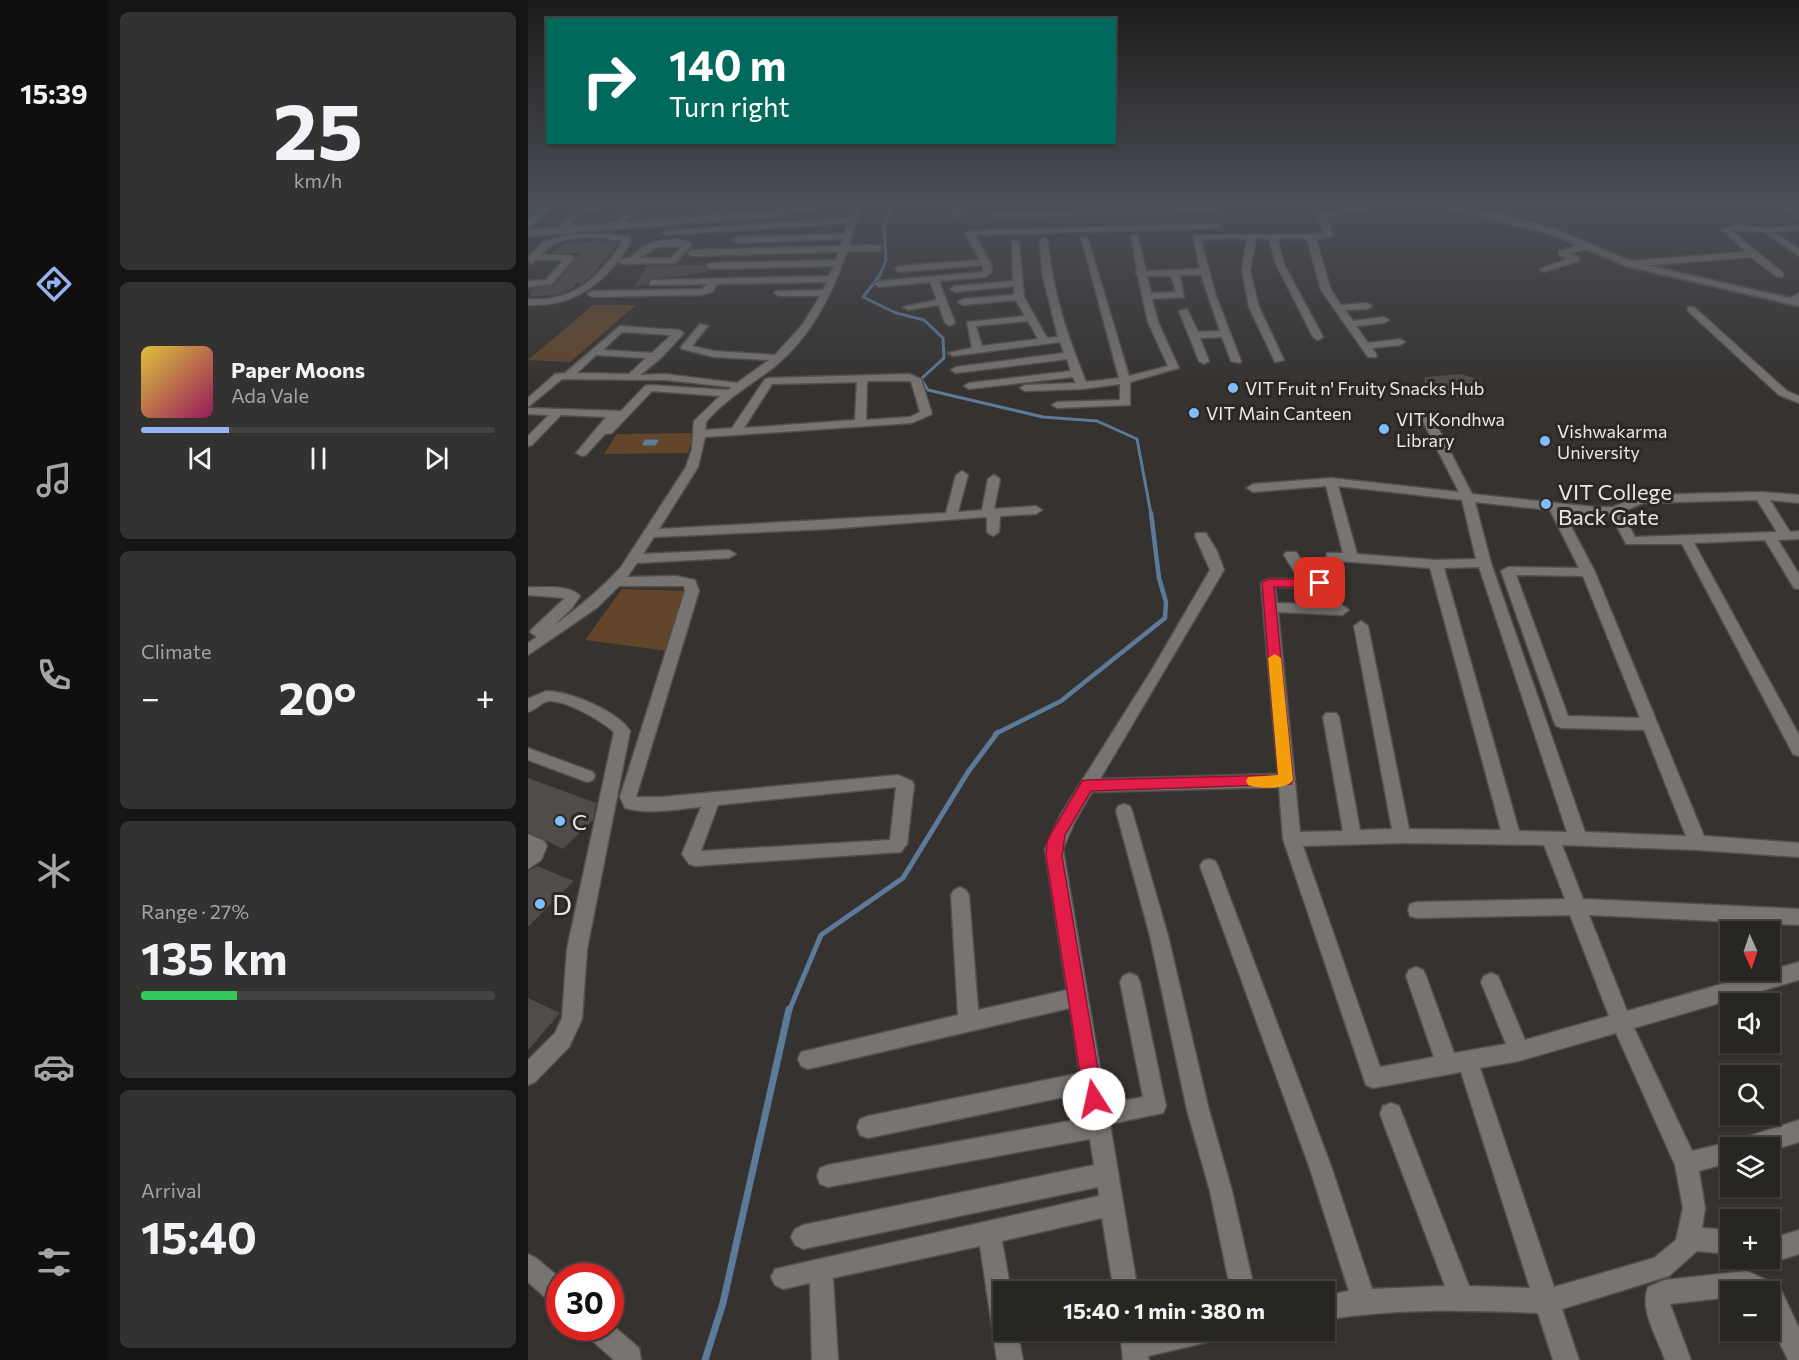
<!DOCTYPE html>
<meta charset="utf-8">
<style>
:root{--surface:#282623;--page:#343230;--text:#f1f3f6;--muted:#a5a5a6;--line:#444341;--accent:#95b2f1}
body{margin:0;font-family:Commissioner,sans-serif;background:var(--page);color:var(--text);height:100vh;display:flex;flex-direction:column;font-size:22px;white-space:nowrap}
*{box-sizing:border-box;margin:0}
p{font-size:20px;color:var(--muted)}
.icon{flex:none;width:33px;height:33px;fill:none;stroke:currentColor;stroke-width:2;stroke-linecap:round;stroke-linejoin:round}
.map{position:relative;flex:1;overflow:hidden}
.details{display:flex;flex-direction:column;gap:12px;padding:12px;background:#161513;width:420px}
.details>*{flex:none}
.top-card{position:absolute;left:18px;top:18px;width:570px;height:126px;border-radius:0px;box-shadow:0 2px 4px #0004,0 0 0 2px var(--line);background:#00695c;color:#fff;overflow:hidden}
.needle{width:39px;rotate:177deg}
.tools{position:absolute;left:1192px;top:921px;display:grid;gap:12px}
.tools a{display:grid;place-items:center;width:60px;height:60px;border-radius:0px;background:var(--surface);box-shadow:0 2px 4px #0004,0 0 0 2px var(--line);font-size:30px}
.speed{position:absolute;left:18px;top:1263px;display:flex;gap:12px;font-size:30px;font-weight:700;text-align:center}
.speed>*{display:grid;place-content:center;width:78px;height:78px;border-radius:50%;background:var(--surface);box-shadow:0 2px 4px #0004,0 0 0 2px var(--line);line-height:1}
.speed .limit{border:9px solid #d22;background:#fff;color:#111}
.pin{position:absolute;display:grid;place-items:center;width:51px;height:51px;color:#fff;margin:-26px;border-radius:12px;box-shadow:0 3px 9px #0006}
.me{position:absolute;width:66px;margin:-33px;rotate:350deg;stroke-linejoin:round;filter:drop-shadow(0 0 4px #0008)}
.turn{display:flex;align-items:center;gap:21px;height:126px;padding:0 24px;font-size:27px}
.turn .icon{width:78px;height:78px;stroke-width:2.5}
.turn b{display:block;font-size:42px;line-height:51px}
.big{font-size:45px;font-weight:700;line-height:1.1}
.details .widget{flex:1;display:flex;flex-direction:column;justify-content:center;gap:9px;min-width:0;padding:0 21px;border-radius:9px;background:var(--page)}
.details .dial{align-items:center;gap:0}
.dial b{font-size:78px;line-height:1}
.song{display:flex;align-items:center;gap:18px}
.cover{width:72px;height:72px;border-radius:9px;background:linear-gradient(135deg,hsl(50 70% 55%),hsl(330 70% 35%))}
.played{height:6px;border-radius:3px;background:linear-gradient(90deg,var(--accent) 25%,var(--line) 25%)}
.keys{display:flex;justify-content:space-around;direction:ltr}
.heat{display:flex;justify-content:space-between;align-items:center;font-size:33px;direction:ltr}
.charge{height:9px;border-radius:4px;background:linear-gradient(90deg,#34c759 27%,var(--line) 0)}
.trip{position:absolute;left:465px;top:1281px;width:342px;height:60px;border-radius:0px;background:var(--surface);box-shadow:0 2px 4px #0004,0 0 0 2px var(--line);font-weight:700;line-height:60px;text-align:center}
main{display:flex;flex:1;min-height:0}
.tab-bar{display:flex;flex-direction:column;width:108px;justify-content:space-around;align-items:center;background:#100f0e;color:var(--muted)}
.tab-bar .icon{width:42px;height:42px}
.tab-bar .on{color:var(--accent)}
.tab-bar b{font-size:27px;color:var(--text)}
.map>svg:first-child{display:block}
.green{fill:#63462a}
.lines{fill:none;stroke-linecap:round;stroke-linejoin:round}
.stream-far3{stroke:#5c7a99;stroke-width:3}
.stream-far2{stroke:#5c7a99;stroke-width:4.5}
.stream-far1{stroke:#5c7a99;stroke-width:5}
.stream{stroke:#5c7a99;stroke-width:7}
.building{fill:#504c49}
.minor-casing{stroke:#52504d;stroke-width:3}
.tertiary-casing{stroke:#52504d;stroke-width:4}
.primary-casing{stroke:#52504d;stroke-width:4}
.minor{fill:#787471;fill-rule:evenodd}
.tertiary{fill:#787471;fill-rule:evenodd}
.primary{fill:#6895c1;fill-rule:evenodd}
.route{fill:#e11d48;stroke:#92132f;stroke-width:1.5}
.slow{fill:#f59e0b}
.poi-dot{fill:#81bdfa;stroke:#2b2825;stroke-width:2}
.labels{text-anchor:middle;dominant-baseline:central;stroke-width:6;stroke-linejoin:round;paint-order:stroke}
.far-poi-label{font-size:18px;fill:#eae8e6;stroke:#2b2825;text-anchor:start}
.poi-label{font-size:22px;fill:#eae8e6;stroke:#2b2825;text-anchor:start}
.near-poi-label{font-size:27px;fill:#eae8e6;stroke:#2b2825;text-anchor:start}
</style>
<main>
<nav class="tab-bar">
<b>15:39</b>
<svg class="icon on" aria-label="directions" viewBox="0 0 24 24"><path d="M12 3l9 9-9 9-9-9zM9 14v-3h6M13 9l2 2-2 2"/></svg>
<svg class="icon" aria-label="music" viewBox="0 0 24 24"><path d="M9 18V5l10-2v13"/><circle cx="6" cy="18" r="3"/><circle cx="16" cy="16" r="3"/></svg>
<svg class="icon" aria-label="phone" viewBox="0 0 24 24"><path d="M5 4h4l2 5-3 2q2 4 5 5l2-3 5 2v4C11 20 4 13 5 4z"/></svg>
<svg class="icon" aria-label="climate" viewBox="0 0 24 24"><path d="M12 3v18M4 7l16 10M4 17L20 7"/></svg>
<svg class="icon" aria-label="car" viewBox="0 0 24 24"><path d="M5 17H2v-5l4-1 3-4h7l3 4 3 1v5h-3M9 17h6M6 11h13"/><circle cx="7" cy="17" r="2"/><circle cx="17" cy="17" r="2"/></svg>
<svg class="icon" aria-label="filters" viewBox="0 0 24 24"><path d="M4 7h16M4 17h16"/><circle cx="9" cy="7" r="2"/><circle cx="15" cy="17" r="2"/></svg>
</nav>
<section class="details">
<div class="widget dial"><b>25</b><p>km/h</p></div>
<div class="widget">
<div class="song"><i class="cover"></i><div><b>Paper Moons</b><p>Ada Vale</p></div></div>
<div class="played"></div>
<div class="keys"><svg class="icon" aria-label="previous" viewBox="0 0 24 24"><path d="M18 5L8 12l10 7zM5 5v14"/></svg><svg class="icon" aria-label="pause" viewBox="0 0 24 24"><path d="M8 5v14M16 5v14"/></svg><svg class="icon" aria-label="next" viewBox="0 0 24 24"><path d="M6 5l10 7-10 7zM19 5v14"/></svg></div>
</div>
<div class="widget"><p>Climate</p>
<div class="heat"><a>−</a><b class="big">20°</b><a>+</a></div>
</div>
<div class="widget"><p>Range · 27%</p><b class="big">135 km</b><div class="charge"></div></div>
<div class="widget"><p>Arrival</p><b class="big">15:40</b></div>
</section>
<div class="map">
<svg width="1271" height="1360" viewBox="0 0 1271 1360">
<rect width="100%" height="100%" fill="#35322f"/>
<g class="green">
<path d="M65,305H108L42,362L0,360Z"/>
<path d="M165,433L160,453L76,454L89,434Z"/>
<path d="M94,589L160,591L141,651L57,640Z"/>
</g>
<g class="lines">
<g class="stream-far3">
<path d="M364,203L356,228L358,260L352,275L335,297L368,313L396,320L415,338L416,358L393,379L400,390L515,417L569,421L609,439L623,514"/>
<path d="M118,441H129L127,444H116Z"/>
</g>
<path class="stream-far2" d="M467,734L533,701L637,618L638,602L631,578L623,513"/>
<path class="stream-far1" d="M261,1011L293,935L375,878L440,772L470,732"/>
<path class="stream" d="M177,1360L195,1303L261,1009"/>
</g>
<g class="building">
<path d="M53,240L54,244L67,240L91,243L68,271L55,283H48L44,289L33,294L3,297L0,289L26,285L52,253H22L33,244Z"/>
<path d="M176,265L181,271L151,277L124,278L120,280V284L106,287L119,266Z"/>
<path d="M933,374L952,380L959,395H947L949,399L912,396L910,392L899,391L896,377Z"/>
<path d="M0,778L68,803L65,820L35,849L0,832Z"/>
<path d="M9,866L46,881L0,927V871Z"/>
<path d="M0,998L32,1013L0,1050Z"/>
</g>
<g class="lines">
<g class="minor-casing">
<g id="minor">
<path d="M53,203H59V206L88,203L100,204L54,212L35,232H29V228Z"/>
<path d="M107,203H115L92,227H86V223Z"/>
<path d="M197,203H205L188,220H182V216Z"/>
<path d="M325,203H333L321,246L350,245L354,248L350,251H319C304,295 283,337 246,367C223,385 197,399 178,422L177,430L204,428L237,379L241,378L381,374L393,379L404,414L384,423L177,437L170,467L131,529L418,513L428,475L434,471L440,475L430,512L454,510L460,479L466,475L472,479L466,509L508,506L514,510L508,514L472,516L471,532L465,536L459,532V518L458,517L300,529L126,537L115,554L201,550L208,554L201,558L109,563L99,577L148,576L167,580L171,591L108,797H133L370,775L384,781L386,785L379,844L373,852L167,866L161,864L154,854L173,807C149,809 120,815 97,808L92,797L157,591L156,586H91L70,607L0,655V643L9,637L2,632L4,629L37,598L0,595V587C15,588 41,584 52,596L44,608L25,626C50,608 72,590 93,567L158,467L164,449L166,421L192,396L124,391L84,433L77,434L58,455L54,456L48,453L78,417L33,415L4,445L0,446V436L21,415L0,414V408L93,411L117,386L121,385L200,390L203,387L137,380L34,379L0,407V398L27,374L37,373L92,326L151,330L156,333L133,358L112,375L137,374L209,383L241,360L186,357L154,349L153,347L172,324L180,326L164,346L186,351L247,355L275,324L292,296H251L246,293L248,291L295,290L299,282L189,284L184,292L174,295L64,297L59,294L64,291L174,289L180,284L122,285V281L125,280L301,276L306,266L182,269L178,266L182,263L308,260L311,252L164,256L160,253L164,250L313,246L315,239L209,243L205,240L209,237L317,234L320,223L138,235L134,233L138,231L321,218ZM94,332L143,335L124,353L75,350ZM68,355L118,358L101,374L49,373ZM339,381H383L392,412L382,417L338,420ZM329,382L327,420L216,428L244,384ZM368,787L362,840L173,851L190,805Z"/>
<path d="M424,203H432L433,218L426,216Z"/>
<path d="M856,203H873L798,217L805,236L788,239L803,290L813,305L839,303L844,306L839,309L817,310L825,321L856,317L861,320L856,323L828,326L840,343L872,339L877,342L872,345L844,348L849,355L848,357H840L793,290L779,239H749L756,264L795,337L790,340L785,337L748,264L741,239H728L722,271L731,307L756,360L747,362L721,307L714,271L719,239H673L687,293L713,361L712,363L703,361L694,337L672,338L681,361L676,364L671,361L651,311L659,309L670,332L692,331L673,275H652L656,297L624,299L630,322L651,368L602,382V405L529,408L524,405L529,402L592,400V384L554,389L497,391L492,388L497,385L548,383L545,377L441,389L436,386L441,383L543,371L539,359L428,373L423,370L428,367L536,353L532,342L425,356L420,353L444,348L439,322L497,316L488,300L435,305L430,302L435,299L486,295V286L427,292L422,289L427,286L485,281L484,240L491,242L496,297L519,338L530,337L514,273L512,241L516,238L520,241C524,292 540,337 558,382L591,378L553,237L560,239L601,376L640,366L620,322L610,276L608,274L609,272L603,235L610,237L618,271L672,269L665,235L796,234L790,213ZM619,276H643L648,292L623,293ZM500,321L510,339L454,346L448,326Z"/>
<path d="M1250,203H1258L1271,212V218Z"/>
<path d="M689,208L693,210L692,212L469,217L465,215L469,213Z"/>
<path d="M689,224L693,226L692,228L447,235L463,264L464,272L457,277L411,281L427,323L422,326L417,323L411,305L380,310L375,307L409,300L402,282L351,287L346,284L351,281L455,272V265L371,272L367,269L371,266L452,260L437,233L441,231Z"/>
<path d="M1210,225L1238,228L1271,226V230L1246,232L1271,249V256L1236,232L1204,231L1255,273V277H1249L1223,257L1101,267L1097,264L1101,261L1218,252L1194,230Z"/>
<path d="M46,234H81L102,237V244L91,259L102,258C114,243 146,233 164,244L148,263L94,264L90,261C65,292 40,306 0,305V299C33,301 57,290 78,264C84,257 91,249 94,241C69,237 31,232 13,255H42L46,258L24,284L0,287V281L18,280L35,260H8L2,264L0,258L16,241ZM154,246L143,258H111L129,247Z"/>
<path d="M1059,243L1062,244V248L1042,253L1051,257V261L1016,272L1012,269L1040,259L1031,255V251Z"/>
<path d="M1271,293V300L1262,304L1257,301Z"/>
<path d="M1160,307H1166L1259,391L1271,396V403L1251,395L1160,311Z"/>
<path d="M899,415L905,418L944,494L1066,507H1085L1113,495L1233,492L1271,495V503L1242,500L1262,532L1271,531V539L1250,540L1271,574V589L1266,588L1237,540L1166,543L1271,735V756L1265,754L1263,750L1154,544H1098L1083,515L1035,511L1067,572L1176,836L1271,843V857L1170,850L1034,845L1055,899L1271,909V925L1061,915L1099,1011L1271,962V980L1106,1028L1164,1151L1206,1141L1271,1120V1142L1242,1151V1148H1203V1162L1171,1171L1177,1208L1174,1228L1203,1230V1254L1169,1251L1141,1276L1034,1309L1051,1360H1025L1010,1313C939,1310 867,1308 796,1320V1296L821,1291L781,1166L672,866L675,861L681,859L687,861L690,866L803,1166L844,1289L917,1286L852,1114L855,1106L863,1103L871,1106L941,1286L1002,1288L933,1072L845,1088L838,1085L755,839L751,787L564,792L547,821L535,849L578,1104L615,1097L592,982L595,976L602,973L609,976L612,982L638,1106L635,1113L582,1124L610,1292H586L574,1218L474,1241L483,1292H476V1330H489L495,1360H469L452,1246L305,1278L310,1360H284L282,1283L255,1289L247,1285L243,1277L247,1269L571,1196L570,1187L275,1249L267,1245L263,1237L267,1229L275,1225L566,1165L562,1139L300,1187L292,1184L289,1176L292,1168L300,1165L558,1118L555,1093L340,1138L332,1135L329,1127L332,1119L340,1116L552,1073L542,1008L280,1069L273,1066L270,1059L273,1052L430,1015L423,895L426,890L432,887L438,890L441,895L450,1010L539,990L517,849L533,814L625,668L682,570L667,536L668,533H678L689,551L696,570L572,779L750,774L733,583L740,579H771L756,555L758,552H768L785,579L797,580L799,553H815L798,486L725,492L719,488L725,484L803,478L931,492L893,418ZM810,486L934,500L948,559L908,560L829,554ZM1229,500L1249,532L1107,537L1094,512L1115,503ZM947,502L1022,510L1051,568L980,567L973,571L1026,722L1028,726L1034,728L1116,730L1158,836L1057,832L963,563ZM811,561L902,568L973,830L881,829L840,626L833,621L826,626L864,829L832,830L811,717L808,713H798L795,717L815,831L772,832L750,612L814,615L821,610L814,605L749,603L747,587H809ZM951,567L1039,832L991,831L916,568ZM988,575L1055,576L1112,718L1040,716ZM874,843L1016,845L1037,899L889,902L882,904L880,910L882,916L889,918L1042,915L1081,1016L997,1040L970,976L963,973L956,976L953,982L978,1044L926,1053L898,976L895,970L888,967L881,970L878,976L906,1057L852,1067L775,846ZM1088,1033L1147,1165L1155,1208L1148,1240L1126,1258L1026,1287L952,1068L991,1061Z"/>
<path d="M18,691C41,691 90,711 102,731L59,949L54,1019L41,1047L7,1082L0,1085V1060L27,1033L34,1018L39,949L86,732C74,721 38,700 21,701C13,702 8,710 0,712V699Z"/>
<path d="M0,748L65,772L67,776L65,780L59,782L0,760Z"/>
<path d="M596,804L602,806L604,811L640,936L681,1110L704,1191L727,1292H703L682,1191L659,1110L622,936L588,811L590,806Z"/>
<path d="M0,834L16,841L19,846L13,860L0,869Z"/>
<path d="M1271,1230V1254L1255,1259L1242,1258V1234L1255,1235Z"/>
<path d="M0,1254L8,1258L32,1278V1306L23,1303L0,1282Z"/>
<path d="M1219,1271L1251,1286L1271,1328V1360H1260L1242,1322V1292H1203V1297L1142,1304L1163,1360H1137C1130,1339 1111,1309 1120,1287L1137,1280Z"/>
<path d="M82,1323L111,1348L113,1360H86L60,1337L57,1328H82Z"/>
<path d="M592,1330H692L689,1339L680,1342L620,1356L621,1360H595Z"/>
</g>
</g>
<g class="tertiary-casing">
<g id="tertiary">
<path d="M302,203H322L248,216L0,236V230L248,210Z"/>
<path d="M901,203H916L973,214L1029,230L1104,262L1271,300V306L1098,266L1023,234Z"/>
<path d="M945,203H982L946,208L942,205Z"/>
</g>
</g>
<g class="primary-casing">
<path id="primary" d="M20,203H29L0,228V220Z"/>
</g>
<use href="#minor" class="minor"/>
<use href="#tertiary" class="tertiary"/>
<use href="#primary" class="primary"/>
</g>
<linearGradient id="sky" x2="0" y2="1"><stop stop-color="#1d1c1a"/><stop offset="0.52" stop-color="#4b4f58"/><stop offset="1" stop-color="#4b4f58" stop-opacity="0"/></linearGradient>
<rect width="1271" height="393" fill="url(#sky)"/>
<path class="route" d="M740,579H792L798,583L792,587H746L765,780L763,784L563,791L537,835L534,856L575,1099L572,1105L566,1108L559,1105L556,1099L518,856L519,842L523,833L554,781L559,780L750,775L734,583Z"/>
<path class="slow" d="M747,654L753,658L765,780C759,790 731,789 720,785L718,781L720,777L750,775L740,658Z"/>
<g class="poi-dot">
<circle cx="705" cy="388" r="6"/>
<circle cx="666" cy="413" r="6"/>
<circle cx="856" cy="429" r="6"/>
<circle cx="1017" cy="441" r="6"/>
<circle cx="1018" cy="504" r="6"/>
<circle cx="32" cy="821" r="6"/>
<circle cx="12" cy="904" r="6"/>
</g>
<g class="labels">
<g class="far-poi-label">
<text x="717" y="388">VIT Fruit n' Fruity Snacks Hub</text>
<text x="678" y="413">VIT Main Canteen</text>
<text x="868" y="419">VIT Kondhwa<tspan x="868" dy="21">Library</tspan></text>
<text x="1029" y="431">Vishwakarma<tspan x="1029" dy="21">University</tspan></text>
</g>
<g class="poi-label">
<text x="1030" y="491">VIT College<tspan x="1030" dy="25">Back Gate</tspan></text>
<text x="44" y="821">C</text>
</g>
<g class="near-poi-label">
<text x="24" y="904">D</text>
</g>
</g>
</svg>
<div class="tools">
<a><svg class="needle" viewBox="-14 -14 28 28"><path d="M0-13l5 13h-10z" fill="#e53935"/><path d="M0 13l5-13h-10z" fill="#a5a5a6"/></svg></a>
<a><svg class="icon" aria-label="sound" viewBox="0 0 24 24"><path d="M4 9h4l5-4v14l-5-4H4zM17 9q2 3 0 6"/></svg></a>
<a><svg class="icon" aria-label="search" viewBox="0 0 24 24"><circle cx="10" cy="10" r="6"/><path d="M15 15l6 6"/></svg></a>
<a><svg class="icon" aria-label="layers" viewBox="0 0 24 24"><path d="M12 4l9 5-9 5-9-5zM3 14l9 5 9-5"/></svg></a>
<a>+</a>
<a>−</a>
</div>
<div class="speed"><div class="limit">30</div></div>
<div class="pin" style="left:792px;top:583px;background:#d93025"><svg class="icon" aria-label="arrive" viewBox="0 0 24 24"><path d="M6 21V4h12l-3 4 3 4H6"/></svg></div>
<svg class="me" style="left:566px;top:1099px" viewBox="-20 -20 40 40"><circle r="19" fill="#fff"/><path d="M0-13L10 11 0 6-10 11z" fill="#e11d48"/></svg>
<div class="trip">15:40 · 1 min · 380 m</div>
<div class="top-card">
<div class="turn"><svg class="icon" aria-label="right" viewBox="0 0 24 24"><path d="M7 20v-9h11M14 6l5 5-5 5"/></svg><div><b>140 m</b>Turn right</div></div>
</div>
</div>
</main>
